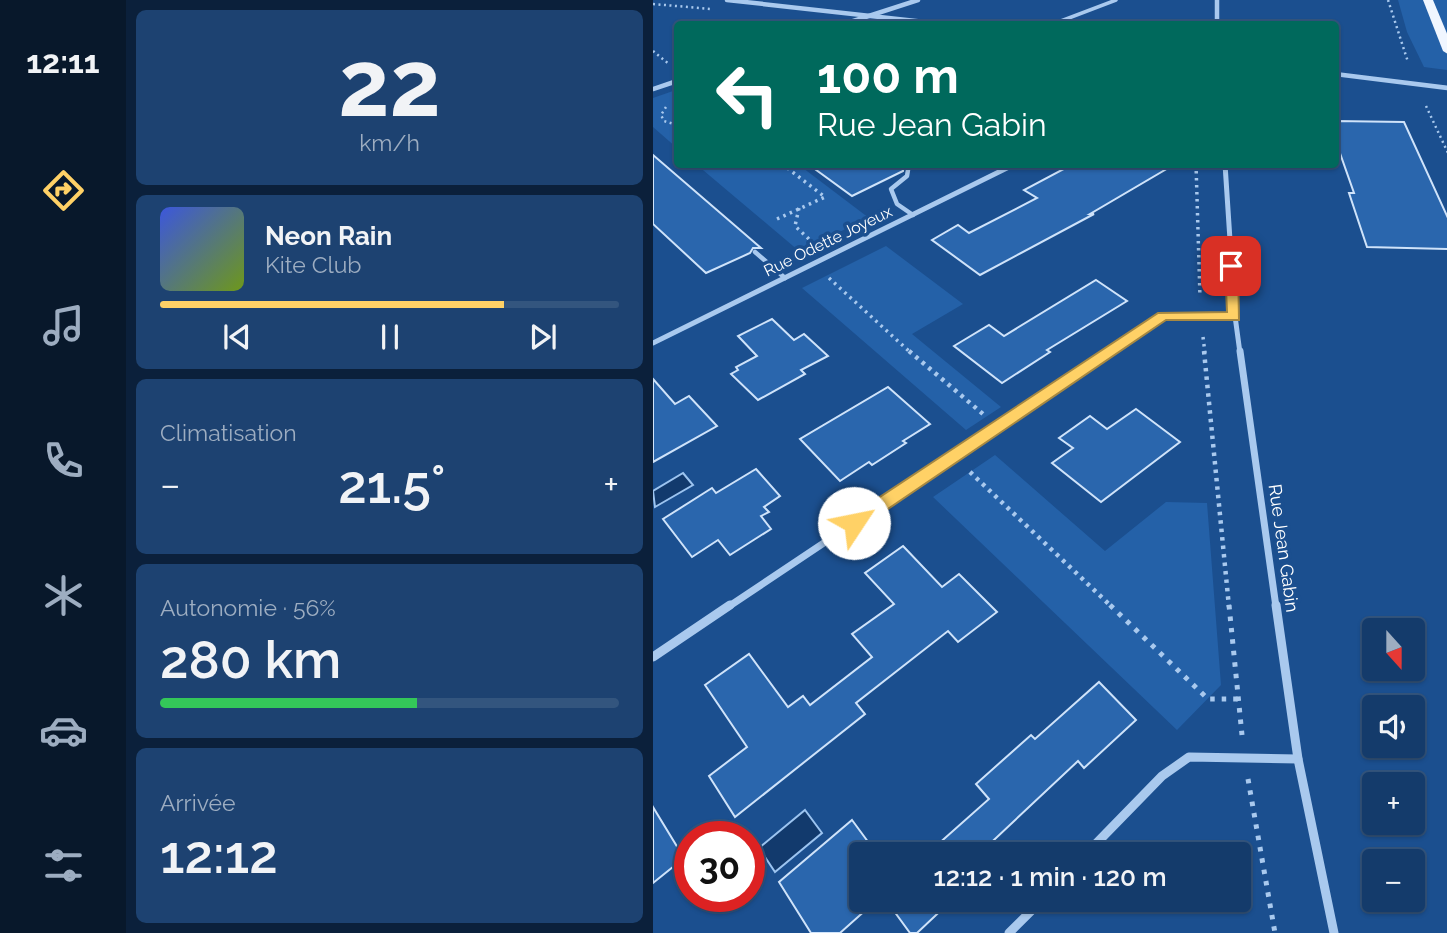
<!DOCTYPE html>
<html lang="fr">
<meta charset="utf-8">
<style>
:root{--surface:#143b6b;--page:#1d4271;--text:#f1f3f6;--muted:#9dadc1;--line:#33557e;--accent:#ffd166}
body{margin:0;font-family:Raleway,sans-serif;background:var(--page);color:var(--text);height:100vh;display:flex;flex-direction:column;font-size:26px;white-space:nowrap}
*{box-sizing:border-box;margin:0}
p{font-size:23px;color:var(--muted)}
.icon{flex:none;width:38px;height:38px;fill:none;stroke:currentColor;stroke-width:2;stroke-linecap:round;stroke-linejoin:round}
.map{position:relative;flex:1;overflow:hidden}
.sheet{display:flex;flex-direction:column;gap:10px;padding:10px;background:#0b203b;width:527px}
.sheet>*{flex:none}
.guide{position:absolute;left:21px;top:21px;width:665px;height:147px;border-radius:7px;box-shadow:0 2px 5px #0004,0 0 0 2px var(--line);background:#00695c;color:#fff;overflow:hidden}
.needle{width:46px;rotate:159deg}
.tools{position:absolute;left:709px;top:618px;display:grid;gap:14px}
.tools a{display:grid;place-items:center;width:63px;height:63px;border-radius:7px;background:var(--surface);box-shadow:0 2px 5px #0004,0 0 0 2px var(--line);font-size:35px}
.speed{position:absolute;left:21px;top:821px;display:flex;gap:14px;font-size:35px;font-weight:700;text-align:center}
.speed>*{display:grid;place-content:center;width:91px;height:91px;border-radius:50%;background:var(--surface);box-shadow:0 2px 5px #0004,0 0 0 2px var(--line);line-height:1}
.speed .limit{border:10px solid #d22;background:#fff;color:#111}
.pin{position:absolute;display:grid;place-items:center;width:60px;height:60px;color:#fff;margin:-30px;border-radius:14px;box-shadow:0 4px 10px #0006}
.me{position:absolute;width:77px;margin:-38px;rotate:56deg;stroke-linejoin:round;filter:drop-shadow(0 0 5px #0008)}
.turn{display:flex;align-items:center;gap:24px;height:147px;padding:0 28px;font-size:32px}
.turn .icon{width:91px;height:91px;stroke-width:2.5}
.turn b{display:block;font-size:49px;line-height:60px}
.big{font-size:52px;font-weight:600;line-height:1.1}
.sheet .card{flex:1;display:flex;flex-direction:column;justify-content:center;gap:10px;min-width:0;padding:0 24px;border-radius:10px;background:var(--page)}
.sheet .dial{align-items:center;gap:0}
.dial b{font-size:91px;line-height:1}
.song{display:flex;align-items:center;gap:21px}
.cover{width:84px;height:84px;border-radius:10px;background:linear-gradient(135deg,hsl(230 70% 55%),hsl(80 70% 35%))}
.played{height:7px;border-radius:4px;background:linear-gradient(90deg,var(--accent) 75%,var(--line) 75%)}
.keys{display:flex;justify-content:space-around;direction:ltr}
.heat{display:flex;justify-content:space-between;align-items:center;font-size:38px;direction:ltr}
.charge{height:10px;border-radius:5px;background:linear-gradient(90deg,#34c759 56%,var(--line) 0)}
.trip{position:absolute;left:196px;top:842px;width:402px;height:70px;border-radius:7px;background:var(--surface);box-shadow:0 2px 5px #0004,0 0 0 2px var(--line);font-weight:600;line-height:70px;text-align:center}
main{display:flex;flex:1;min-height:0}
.menu{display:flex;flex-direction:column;width:126px;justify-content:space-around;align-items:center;background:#08182b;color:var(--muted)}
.menu .icon{width:49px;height:49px}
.menu .on{color:var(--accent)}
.menu b{font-size:32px;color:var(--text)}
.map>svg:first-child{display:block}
.green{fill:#2461a8}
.water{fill:#123a6d;stroke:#9cc4f0;stroke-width:2}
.building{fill:#2a66ad;stroke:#cfe3fa;stroke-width:2}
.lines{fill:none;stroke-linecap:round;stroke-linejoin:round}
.path-far3{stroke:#a9c9ee;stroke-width:2.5;stroke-dasharray:2 3.5;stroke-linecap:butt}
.path-far2{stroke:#a9c9ee;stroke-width:3.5;stroke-dasharray:2.5 4.5;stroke-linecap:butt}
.path-far1{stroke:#a9c9ee;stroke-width:4.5;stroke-dasharray:3.5 5;stroke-linecap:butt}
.path{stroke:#a9c9ee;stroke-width:5;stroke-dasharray:4.5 7;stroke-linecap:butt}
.lane-far1{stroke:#a9c9ee;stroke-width:3.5}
.lane{stroke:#a9c9ee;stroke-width:4.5}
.street-far3{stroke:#a9c9ee;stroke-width:4.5}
.street-far2{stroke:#a9c9ee;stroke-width:5}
.street-far1{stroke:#a9c9ee;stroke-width:7}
.street{stroke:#a9c9ee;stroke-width:9}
.primary{fill:#f0f6ff;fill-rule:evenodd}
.route{fill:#ffd166;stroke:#a68842;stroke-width:2}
.labels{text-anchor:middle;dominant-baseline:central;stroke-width:7;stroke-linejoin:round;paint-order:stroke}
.far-street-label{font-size:16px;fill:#fff;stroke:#1b4f8f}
.street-label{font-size:18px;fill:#fff;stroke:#1b4f8f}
</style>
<main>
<nav class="menu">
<b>12:11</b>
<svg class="icon on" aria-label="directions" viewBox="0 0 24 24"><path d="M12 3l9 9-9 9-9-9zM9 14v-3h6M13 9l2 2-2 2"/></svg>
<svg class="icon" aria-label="music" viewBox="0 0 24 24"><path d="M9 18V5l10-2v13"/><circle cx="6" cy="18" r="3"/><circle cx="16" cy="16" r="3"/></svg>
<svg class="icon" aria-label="phone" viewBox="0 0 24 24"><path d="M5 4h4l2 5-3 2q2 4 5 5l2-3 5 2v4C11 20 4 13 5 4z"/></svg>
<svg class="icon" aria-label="climate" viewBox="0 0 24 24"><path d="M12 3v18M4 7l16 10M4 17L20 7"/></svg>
<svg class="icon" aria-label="car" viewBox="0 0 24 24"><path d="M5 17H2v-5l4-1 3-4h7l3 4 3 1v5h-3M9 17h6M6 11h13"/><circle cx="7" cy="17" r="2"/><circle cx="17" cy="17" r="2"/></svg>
<svg class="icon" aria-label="filters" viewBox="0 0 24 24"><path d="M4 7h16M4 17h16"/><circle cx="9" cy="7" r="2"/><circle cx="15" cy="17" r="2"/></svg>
</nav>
<section class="sheet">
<div class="card dial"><b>22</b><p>km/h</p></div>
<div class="card">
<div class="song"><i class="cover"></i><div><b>Neon Rain</b><p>Kite Club</p></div></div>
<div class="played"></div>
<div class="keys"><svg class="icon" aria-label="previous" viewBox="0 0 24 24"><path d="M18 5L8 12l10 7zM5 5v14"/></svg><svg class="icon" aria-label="pause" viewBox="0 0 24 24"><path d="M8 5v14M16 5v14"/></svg><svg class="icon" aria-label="next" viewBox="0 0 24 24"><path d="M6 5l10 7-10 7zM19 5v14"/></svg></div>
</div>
<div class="card"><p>Climatisation</p>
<div class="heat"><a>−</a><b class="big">21.5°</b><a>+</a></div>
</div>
<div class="card"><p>Autonomie · 56%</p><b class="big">280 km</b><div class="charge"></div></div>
<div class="card"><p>Arrivée</p><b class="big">12:12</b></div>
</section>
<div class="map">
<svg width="795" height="933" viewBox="0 0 795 933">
<rect width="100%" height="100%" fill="#1b4f8f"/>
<g class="green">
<path d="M745,0H794V70L771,67L754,32Z"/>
<path d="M20,91L24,95V148L0,127V98Z"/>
<path d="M44,165H146L216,218L146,251Z"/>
<path d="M233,246L310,304L259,334L348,407L313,430L149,288Z"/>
<path d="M342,455L452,551L513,502L554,503L568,685L524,730L280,497Z"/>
</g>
<g class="water">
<path d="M30,473L40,485L2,507L0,491Z"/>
<path d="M152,810L169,833L122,872L106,848Z"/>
</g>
<g class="building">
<path d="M682,121L751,122L795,218V249L714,247L696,193H701L682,139Z"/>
<path d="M0,155L108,248H100L97,253L53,273L0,224Z"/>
<path d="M155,164H251L250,171L199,196Z"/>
<path d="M420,164H522L437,214H441L327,275L279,240L305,225L316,233L384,198L371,190Z"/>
<path d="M443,280L474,301L394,350L397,352L349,383L301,346L336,325L351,336Z"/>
<path d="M119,319L141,340L151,334L175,356L148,370L152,374L105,400L78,374L85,370L83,367L104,356L85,336Z"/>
<path d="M0,379L22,404L36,396L64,426L0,462Z"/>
<path d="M235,387L277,424L250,441L253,443L219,465L216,462L187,481L147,439Z"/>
<path d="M483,409L527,442L448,502L399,463L420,448L406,438L437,416L454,429Z"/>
<path d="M103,469L127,496L111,507L116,512L108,516L118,529L77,555L65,540L39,557L10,519L59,488L63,493Z"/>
<path d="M250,546L289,587L306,574L344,612L305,642L295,631L203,703L212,714L82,817L56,776L94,747L52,685L96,654L135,707L150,696L157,705L219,657L199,634L241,604L212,573Z"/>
<path d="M446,682L483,720L431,768L425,761L326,854H274L336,799L323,784L378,735L382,739Z"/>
<path d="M0,807L31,858L0,883Z"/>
<path d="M199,820L224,854H208V900H224L187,933H158L126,882Z"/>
<path d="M233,900H299L264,933H257Z"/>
</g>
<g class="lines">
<g class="path-far3">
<path d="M735,0L755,62"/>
<path d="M0,4L58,9"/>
<path d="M0,51L16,64"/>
<path d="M773,106L795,153"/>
<path d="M13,107L8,115L11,121L24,125"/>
</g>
<g class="path-far2">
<path d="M543,164L547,297"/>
<path d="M146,208L142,226L159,242"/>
<path d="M124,219L172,197L129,164"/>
<path d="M176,278L258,353"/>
<path d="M550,337L552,353"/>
</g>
<g class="path-far1">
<path d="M256,351L330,414"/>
<path d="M551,351L576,607"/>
<path d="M317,472L459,607"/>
</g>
<g class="path">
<path d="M457,605L555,699H586"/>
<path d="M576,605L589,735"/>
<path d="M595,779L622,933"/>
</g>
<path class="lane-far1" d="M400,24L463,0"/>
<g class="lane">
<path d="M256,164L254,176L238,189L244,204L260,215"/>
<path d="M102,252L132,278"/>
</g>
<g class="street-far3">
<path d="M74,0L290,24"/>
<path d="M564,0V24"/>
<path d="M191,24L265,0"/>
<path d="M682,74L795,88"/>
<path d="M0,89L24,81"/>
</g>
<g class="street-far2">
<path d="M572,164L582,316L587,353"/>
<path d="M0,343L362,164"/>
<path d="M455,353L510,316H582"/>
</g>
<g class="street-far1">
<path d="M587,351L623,607"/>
<path d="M75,607L458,351"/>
</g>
<g class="street">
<path d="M623,605L645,759L681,933"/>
<path d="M0,657L77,605"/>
<path d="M433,854L509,776L536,757L645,759"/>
<path d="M356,933L389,900"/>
</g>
<path class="primary" d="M770,0H780L795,36V54L790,51Z"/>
</g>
<path class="route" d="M578,262L585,266L586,320H513L207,528H195L192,523L195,518L505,313L574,312L572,266Z"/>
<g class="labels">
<g class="far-street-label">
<text transform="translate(175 241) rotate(-26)">Rue Odette Joyeux</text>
</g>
<g class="street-label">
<text transform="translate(631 548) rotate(82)">Rue Jean Gabin</text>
</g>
</g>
</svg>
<div class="tools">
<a><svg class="needle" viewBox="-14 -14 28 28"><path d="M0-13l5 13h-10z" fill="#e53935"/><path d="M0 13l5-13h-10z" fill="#9dadc1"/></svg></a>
<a><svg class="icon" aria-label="sound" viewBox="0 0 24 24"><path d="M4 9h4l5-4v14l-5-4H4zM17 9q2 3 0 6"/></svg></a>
<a>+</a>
<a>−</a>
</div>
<div class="speed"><div class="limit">30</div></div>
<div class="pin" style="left:578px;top:266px;background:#d93025"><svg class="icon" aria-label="arrive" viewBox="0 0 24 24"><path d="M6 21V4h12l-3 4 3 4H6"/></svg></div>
<svg class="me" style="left:201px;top:523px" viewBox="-20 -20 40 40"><circle r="19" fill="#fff"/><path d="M0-13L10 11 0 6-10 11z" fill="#ffd166"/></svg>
<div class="trip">12:12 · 1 min · 120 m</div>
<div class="guide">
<div class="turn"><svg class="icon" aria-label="left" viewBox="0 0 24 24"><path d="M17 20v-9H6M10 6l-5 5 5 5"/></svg><div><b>100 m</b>Rue Jean Gabin</div></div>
</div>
</div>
</main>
